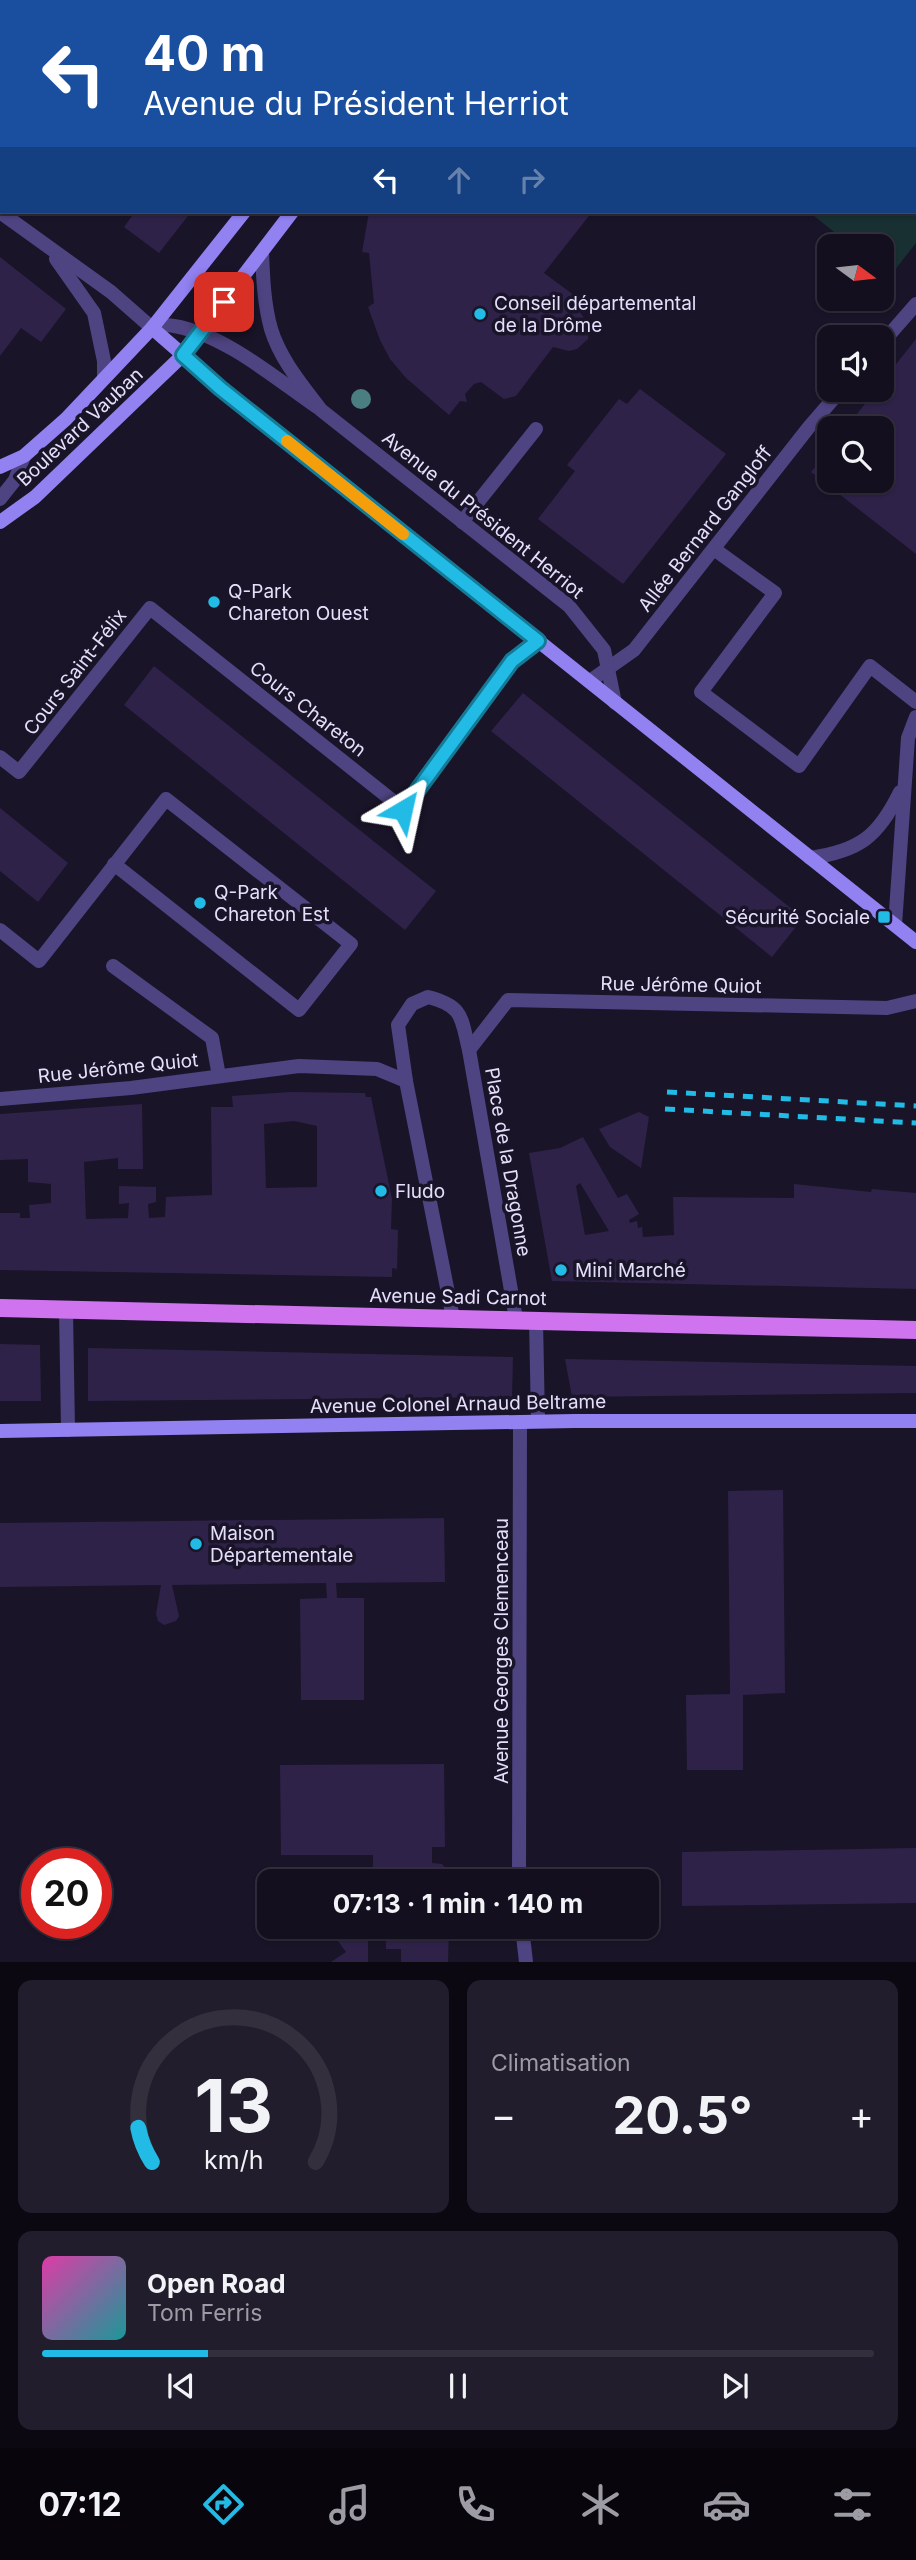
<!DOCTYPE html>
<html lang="fr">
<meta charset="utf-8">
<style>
:root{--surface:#140f1f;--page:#211d2c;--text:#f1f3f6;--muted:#9d9ca4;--line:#332f3d;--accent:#21bbe6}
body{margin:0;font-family:Inter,sans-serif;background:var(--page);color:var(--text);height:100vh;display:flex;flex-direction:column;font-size:26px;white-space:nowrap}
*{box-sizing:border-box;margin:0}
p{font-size:23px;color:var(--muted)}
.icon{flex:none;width:38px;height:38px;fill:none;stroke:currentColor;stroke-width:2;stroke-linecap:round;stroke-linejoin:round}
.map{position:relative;height:1962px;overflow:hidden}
.side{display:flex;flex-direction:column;gap:18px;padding:18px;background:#0b0811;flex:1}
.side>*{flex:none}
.top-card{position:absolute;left:0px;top:0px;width:917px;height:214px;box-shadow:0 2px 5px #0004,0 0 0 2px var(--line);background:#1a4fa0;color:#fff;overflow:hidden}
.needle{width:46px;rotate:105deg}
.controls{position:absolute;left:817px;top:234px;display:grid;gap:14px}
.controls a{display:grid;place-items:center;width:77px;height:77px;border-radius:14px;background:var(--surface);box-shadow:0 2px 5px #0004,0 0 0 2px var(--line);font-size:35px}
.speed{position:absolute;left:21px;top:1848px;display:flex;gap:14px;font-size:35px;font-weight:700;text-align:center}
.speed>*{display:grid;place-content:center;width:91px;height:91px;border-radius:50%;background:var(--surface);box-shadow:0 2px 5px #0004,0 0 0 2px var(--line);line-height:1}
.speed .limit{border:10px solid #d22;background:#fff;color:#111}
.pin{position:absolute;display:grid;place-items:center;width:60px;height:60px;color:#fff;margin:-30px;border-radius:14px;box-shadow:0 4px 10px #0006}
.me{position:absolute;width:77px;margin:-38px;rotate:36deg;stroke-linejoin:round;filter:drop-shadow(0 0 5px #0008)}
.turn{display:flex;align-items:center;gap:24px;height:147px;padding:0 28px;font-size:32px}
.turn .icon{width:91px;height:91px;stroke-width:2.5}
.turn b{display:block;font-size:49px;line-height:60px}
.lanes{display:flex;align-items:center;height:66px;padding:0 28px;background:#0003;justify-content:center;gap:35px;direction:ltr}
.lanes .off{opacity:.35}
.big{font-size:52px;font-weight:700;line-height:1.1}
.side .tile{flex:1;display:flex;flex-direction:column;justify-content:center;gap:10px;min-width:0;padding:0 24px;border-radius:14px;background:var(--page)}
.side .dial{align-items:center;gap:0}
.dial svg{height:182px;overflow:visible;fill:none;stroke:var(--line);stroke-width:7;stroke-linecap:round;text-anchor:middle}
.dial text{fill:var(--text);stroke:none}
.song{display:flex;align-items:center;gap:21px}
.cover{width:84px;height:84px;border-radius:10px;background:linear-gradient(135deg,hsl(320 70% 55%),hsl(180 70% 35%))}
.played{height:7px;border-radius:4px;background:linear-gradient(90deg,var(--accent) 20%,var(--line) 20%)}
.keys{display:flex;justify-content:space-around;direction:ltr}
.heat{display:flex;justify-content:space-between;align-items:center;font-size:38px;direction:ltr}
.side .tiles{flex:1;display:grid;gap:18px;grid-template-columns:1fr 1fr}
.tile:last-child{grid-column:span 2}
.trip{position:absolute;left:257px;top:1869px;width:402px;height:70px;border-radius:14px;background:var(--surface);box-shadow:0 2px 5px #0004,0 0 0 2px var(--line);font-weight:700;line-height:70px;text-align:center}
.menu{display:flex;height:112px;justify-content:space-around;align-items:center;background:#08060c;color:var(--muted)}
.menu .icon{width:49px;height:49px}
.menu .current{color:var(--accent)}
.menu b{font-size:32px;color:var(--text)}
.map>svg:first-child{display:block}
.green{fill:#183032}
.building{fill:#2e2248;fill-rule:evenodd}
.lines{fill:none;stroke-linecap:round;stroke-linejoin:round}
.lane{stroke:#4e4482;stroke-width:14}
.street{stroke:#4e4482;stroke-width:14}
.secondary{stroke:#9181f1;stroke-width:14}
.primary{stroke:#cf73ef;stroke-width:18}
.rail{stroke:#21bbe6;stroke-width:5;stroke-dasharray:10 9;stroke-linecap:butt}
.tree{fill:#4a7e80}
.route-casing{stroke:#157a96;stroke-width:18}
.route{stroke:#21bbe6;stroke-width:12}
.slow{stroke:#f59e0b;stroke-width:12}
.poi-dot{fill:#21bbe6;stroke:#1a1429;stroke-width:2.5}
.labels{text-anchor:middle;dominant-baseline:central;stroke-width:7;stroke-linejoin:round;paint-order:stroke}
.poi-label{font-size:19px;fill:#e6dffb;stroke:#1a1429;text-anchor:start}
.street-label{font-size:19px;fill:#e6dffb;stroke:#1a1429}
</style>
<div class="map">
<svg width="916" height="1962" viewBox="0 0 916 1962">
<rect width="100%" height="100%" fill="#1a1429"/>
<path class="green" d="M757,0H916V243L890,276L882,270V247H853L809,212H915V2H756Z"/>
<g class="building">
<path d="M135,212H191L159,253L124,227Z"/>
<path d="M369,212H592L544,273L586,304L580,312L589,326L588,339L577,349L569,351L553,347L516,396L504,399L481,382L474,384L465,394L467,402L460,401L449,415L406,378L390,359L380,340L368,307L374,303L369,253L362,252Z"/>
<path d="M0,257L66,309L41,342L21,328L0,356Z"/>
<path d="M916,339V554L811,472L830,449V481H882V429H845L876,390H882V382Z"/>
<path d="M640,389L726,454L623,584L538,519L575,471L567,465L619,399L627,404Z"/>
<path d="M154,666L436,891L405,930L124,705Z"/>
<path d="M523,693L803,918L772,957L491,731Z"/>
<path d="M0,808L68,863L38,902L0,871Z"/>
<path d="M291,1092L365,1093L366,1097H371L392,1199L391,1229L398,1230L397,1269L392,1268V1277L0,1270V1213H20V1218H30L29,1205L51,1203V1184L28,1182V1159L0,1160V1114L142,1104L143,1169H118V1158L84,1162L86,1219L128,1218L129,1203L119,1204V1186L156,1187V1202L148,1204L149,1218L165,1217L166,1197L212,1195L211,1107H233L232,1096ZM294,1121L317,1126V1187L266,1188L264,1124Z"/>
<path d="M639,1112L649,1117L641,1168L610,1147L599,1129Z"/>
<path d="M583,1137L618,1198L627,1194L639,1214L629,1220L630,1223L637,1221L638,1228L642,1227L643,1237L674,1235L673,1197L794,1198V1184L871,1192L872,1189L916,1193V1289L552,1281L529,1153L560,1148ZM580,1183L609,1231L585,1235L576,1186Z"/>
<path d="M0,1344L40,1345L41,1401H0Z"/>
<path d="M88,1348L513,1357L512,1397L88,1401Z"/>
<path d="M565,1359L916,1366V1393L572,1397Z"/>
<path d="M783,1490L785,1693L743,1695V1770H687L686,1695L730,1694L728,1491Z"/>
<path d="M444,1518L445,1582L336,1583L337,1598H364V1700H301L300,1599L327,1598L326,1583L172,1585L179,1616L176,1621L164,1625L158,1621L156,1614L161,1585L0,1587V1523Z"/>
<path d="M444,1764L445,1847H432V1863L442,1864L446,1869V1877L443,1881H336V1869L373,1868V1855H281L280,1765Z"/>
<path d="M916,1848V1903L682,1906V1852Z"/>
<path d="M386,1927H449L448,1962H401V1949H386Z"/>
<path d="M335,1937L368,1938V1962H331L346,1952Z"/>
</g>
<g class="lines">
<g class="lane">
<path d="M283,2L284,0"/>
<path d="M152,328C160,326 166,324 174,326C224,334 276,379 317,407"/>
<path d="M882,343L916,304"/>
<path d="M0,499L15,480L24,456"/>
<path d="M462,522L536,429"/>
<path d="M714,549L775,593L701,692L799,766L870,666L916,702"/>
<path d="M590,681L634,650L809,427L841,390"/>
<path d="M0,757L19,772L150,608L403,809L512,661L538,641"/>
<path d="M810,858C859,851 878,837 900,792"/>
<path d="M895,925L908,738L916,717"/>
<path d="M0,930L39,961L166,799L351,944L299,1010L114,864"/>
<path d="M113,966L212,1038L219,1076"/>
</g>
<g class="street">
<path d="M138,0L140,2"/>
<path d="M188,2L190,0"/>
<path d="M0,212L111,292L152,328"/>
<path d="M262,252C263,278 264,304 271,329C280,359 302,385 321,410L569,606L604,650L615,703"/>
<path d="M56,259L94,313L104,361V378"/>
<path d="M469,1050L508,1000L887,1008L916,1001"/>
<path d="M0,1099L131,1088L299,1066L377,1069L406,1081"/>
<path d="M66,1310L68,1430"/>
<path d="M453,1318L406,1081L398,1025L412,1004L428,997C464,1006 461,1018 469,1050L516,1319"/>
<path d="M536,1320L538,1421"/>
<path d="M519,1881L520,1422"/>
<path d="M522,1927L526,1962"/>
</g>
<g class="secondary">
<path d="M405,2L407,0"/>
<path d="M451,2L452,0"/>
<path d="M152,328L221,388L916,942"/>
<path d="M0,467L24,456L66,419L152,328L244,212"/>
<path d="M0,522L35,497L183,355L292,212"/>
<path d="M0,1431L574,1421H916"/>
</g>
<path class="primary" d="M0,1308L916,1330"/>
<g class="rail">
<path d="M667,1092L916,1106"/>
<path d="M665,1109L916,1123"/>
</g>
</g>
<circle class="tree" cx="361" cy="399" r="10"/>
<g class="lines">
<g class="route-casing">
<path id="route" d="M224,302L183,355L220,388L538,641L512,661L403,810"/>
</g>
<use href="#route" class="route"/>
<path class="slow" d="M287,441L403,534"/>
</g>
<g class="poi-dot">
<circle cx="480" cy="314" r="7"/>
<circle cx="214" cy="602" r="7"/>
<circle cx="200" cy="903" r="7"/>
<rect x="877" y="910" width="14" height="14" rx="3.5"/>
<circle cx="381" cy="1191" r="7"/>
<circle cx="561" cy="1270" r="7"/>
<circle cx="196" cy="1544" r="7"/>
</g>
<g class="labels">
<g class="poi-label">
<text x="494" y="303">Conseil départemental<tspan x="494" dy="22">de la Drôme</tspan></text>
<text x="228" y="591">Q-Park<tspan x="228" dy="22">Chareton Ouest</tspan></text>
<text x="214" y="892">Q-Park<tspan x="214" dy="22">Chareton Est</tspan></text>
<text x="870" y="917" text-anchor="end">Sécurité Sociale</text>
<text x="395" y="1191">Fludo</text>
<text x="575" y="1270">Mini Marché</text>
<text x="210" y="1533">Maison<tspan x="210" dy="22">Départementale</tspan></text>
</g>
<g class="street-label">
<text transform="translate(80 427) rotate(-43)">Boulevard Vauban</text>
<text transform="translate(483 515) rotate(39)">Avenue du Président Herriot</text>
<text transform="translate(705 529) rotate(-52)">Allée Bernard Gangloff</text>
<text transform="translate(75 672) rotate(-52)">Cours Saint-Félix</text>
<text transform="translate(308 709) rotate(38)">Cours Chareton</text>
<text transform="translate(681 985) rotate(1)">Rue Jérôme Quiot</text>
<text transform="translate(118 1068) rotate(-6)">Rue Jérôme Quiot</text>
<text transform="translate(508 1162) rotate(80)">Place de la Dragonne</text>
<text transform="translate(458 1297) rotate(1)">Avenue Sadi Carnot</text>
<text transform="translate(458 1404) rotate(-1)">Avenue Colonel Arnaud Beltrame</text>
<text transform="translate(501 1651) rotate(-90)">Avenue Georges Clemenceau</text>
</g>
</g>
</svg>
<div class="controls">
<a><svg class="needle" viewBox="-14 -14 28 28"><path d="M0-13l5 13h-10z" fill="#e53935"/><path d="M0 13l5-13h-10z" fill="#9d9ca4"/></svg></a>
<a><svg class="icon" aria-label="sound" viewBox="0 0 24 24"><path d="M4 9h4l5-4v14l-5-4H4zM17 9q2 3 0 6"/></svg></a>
<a><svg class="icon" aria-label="search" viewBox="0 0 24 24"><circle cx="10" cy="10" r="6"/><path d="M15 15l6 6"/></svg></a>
</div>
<div class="speed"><div class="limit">20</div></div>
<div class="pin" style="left:224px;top:302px;background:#d93025"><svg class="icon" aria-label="arrive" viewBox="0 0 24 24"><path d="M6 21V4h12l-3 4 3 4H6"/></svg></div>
<svg class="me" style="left:403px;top:810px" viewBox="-20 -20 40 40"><path d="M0-17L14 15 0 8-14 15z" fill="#21bbe6" stroke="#fff" stroke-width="4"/></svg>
<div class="trip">07:13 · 1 min · 140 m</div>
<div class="top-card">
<div class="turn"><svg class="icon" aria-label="left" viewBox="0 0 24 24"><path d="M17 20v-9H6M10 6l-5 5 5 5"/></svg><div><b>40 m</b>Avenue du Président Herriot</div></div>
<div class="lanes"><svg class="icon" aria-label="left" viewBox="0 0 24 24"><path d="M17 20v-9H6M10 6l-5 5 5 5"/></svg><svg class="icon off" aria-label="ahead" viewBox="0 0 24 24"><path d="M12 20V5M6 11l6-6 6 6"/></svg><svg class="icon off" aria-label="right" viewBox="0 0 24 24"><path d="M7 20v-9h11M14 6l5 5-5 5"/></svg></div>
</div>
</div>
<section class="side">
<div class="tiles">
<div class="tile dial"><svg viewBox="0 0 100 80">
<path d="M14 69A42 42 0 1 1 86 69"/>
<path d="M14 69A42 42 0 0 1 8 54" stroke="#21bbe6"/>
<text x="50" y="56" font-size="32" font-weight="700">13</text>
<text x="50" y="72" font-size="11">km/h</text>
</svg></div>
<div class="tile"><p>Climatisation</p>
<div class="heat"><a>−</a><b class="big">20.5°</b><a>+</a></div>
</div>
<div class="tile">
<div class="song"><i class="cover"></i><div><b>Open Road</b><p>Tom Ferris</p></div></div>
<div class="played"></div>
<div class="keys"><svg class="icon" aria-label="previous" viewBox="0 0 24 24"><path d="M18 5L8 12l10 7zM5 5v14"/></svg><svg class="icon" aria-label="pause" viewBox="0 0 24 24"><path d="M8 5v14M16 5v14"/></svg><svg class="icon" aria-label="next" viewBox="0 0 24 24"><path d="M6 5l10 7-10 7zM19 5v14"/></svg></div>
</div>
</div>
</section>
<nav class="menu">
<b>07:12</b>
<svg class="icon current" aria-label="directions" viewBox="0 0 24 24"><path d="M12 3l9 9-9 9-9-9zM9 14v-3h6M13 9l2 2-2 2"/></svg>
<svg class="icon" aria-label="music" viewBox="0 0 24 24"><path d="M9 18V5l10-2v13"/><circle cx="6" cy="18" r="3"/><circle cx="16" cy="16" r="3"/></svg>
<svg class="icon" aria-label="phone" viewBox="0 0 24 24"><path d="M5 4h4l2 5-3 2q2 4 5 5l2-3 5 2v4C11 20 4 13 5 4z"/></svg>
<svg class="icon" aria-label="climate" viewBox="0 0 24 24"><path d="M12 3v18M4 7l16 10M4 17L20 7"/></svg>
<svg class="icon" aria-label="car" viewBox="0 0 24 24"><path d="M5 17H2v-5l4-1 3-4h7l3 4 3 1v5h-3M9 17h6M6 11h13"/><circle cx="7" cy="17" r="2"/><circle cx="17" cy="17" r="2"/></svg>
<svg class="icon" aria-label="filters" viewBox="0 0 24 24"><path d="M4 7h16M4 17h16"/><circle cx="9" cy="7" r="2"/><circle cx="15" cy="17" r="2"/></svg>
</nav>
